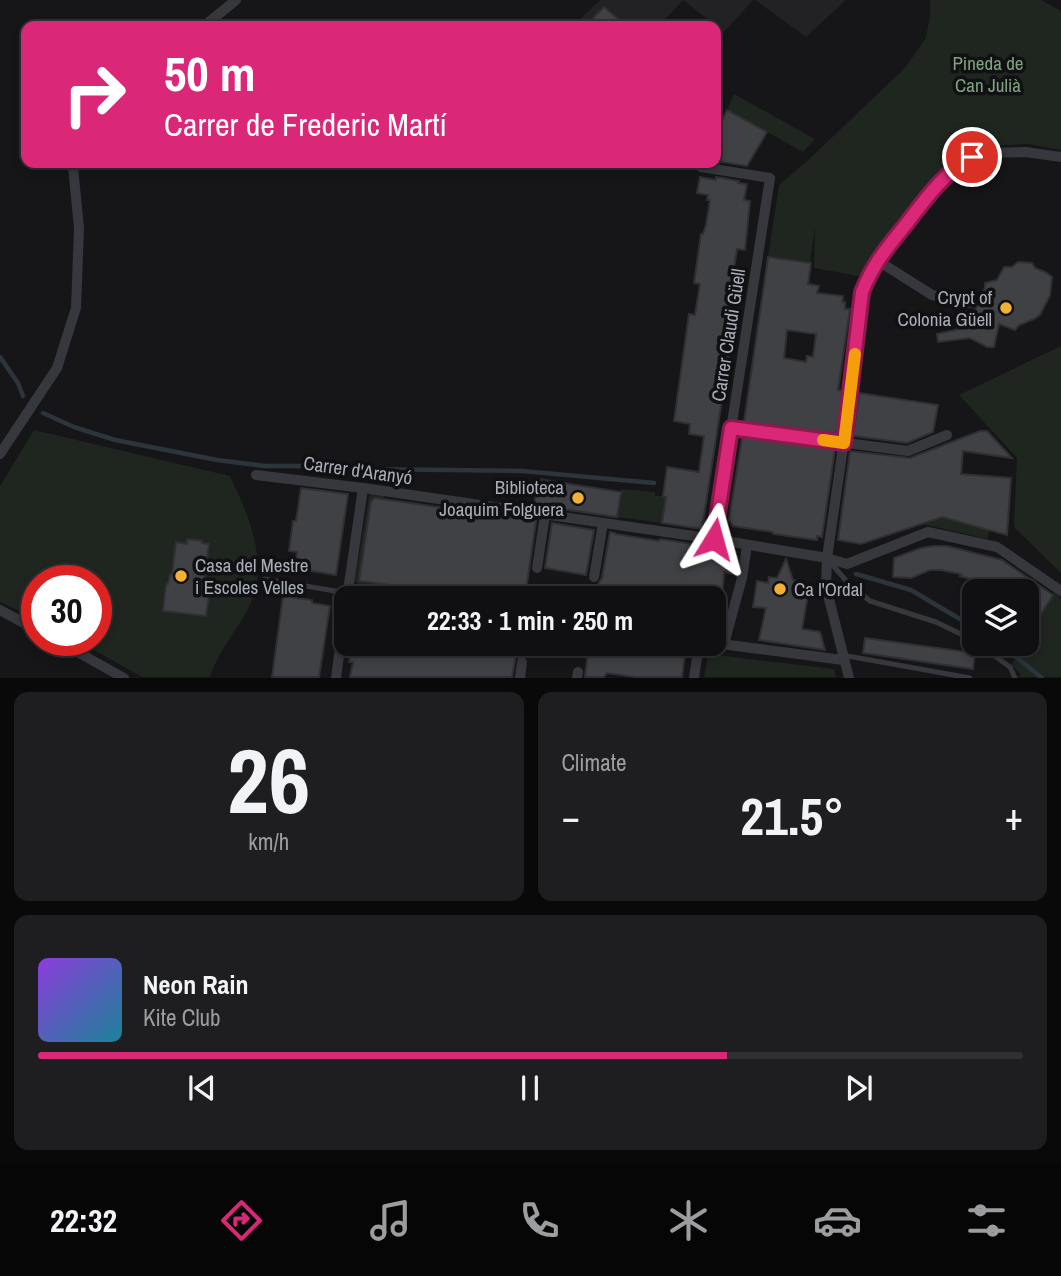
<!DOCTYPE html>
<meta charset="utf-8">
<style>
:root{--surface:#101012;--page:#1e1e20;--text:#f1f3f6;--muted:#9c9d9f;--line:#303032;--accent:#db2777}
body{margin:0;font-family:"Archivo Narrow",sans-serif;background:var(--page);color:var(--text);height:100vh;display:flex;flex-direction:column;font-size:26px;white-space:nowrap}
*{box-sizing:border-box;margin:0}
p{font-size:23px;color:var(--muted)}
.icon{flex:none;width:38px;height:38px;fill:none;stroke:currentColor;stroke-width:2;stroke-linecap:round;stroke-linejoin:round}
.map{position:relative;height:678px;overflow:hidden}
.sheet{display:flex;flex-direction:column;gap:14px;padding:14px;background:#09090a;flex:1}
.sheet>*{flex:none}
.top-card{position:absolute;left:21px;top:21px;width:700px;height:147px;border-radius:14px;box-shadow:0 4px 10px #0003,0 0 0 2px var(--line);background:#db2777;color:#fff;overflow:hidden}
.buttons{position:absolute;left:962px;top:579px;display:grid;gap:14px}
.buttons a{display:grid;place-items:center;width:77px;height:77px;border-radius:14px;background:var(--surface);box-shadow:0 4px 10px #0003,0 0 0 2px var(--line);font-size:35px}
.speed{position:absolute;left:21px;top:565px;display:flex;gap:14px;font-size:35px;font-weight:700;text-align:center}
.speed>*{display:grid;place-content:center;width:91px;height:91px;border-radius:50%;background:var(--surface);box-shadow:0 4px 10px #0003,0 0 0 2px var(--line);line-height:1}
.speed .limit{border:10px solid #d22;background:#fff;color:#111}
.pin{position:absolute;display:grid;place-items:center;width:60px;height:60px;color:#fff;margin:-30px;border:4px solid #fff;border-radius:50%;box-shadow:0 2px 7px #0007}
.me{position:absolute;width:77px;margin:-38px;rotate:8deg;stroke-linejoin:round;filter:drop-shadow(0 0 5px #0008)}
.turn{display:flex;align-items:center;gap:24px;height:147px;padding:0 28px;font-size:32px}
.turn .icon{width:91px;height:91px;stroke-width:2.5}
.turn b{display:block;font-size:49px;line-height:60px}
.big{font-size:52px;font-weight:700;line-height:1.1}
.sheet .tile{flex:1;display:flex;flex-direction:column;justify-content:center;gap:10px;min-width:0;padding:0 24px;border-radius:14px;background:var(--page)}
.sheet .dial{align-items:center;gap:0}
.dial b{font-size:91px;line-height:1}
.song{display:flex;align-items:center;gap:21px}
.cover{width:84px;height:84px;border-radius:10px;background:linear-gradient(135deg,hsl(270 70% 55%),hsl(190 70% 35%))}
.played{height:7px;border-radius:4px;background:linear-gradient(90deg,var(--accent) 70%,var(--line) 70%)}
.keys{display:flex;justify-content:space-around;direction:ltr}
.heat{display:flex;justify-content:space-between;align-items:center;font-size:38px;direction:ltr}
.sheet .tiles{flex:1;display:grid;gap:14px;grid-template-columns:1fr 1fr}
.tile:last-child{grid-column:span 2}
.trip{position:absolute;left:334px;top:586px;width:392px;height:70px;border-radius:14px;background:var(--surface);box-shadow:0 4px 10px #0003,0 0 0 2px var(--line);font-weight:700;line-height:70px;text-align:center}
.dock{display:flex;height:112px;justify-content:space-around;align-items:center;background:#060607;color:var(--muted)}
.dock .icon{width:49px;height:49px}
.dock .current{color:var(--accent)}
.dock b{font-size:32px;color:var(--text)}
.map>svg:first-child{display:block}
.built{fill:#222225}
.green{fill:#1e261f}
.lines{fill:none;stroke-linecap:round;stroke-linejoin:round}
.stream{stroke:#2c353c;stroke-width:4.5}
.building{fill:#404145;stroke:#303034;stroke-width:2;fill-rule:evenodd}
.lane{stroke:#37383d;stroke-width:5}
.street{stroke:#37383d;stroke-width:10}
.route-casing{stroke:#8e194d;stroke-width:18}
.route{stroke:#db2777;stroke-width:12}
.slow{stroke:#f59e0b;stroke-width:12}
.poi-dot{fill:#f2b134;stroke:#111113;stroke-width:2.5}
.labels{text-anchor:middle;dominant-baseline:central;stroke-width:7;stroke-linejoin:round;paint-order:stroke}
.park-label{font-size:19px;fill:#7fa381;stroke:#111113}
.poi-label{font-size:19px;fill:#a8adb8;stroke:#111113;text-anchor:end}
.street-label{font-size:19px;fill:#a8adb8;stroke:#111113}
</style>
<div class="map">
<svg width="1061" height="678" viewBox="0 0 1061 678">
<rect width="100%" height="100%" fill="#161618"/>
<g class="built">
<path d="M600,0H753L724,32L683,0L659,26H573Z"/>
<path d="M755,0H846L806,37Z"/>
</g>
<g class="green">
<path d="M930,0H1041L1061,11V150L1028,144L984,146L964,152L938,176L907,217L864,270V277L814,268L815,226L810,263L768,257L779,185L807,161L904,69L926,38L930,16Z"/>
<path d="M734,94L815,139L803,152L727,110Z"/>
<path d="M1061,346V573L1014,527L1017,458L959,395Z"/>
<path d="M34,430L230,476C250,518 271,566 247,611C234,634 218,652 210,677H142L78,641L96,640V581H37V619L0,602V486Z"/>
<path d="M621,489L655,492V496H666L662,523L618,517Z"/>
<path d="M371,494L384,495L370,586L358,585L355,581L369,496Z"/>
<path d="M940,516L989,530L988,539L922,524Z"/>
<path d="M1054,592L1061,599V677H1019L1021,674L1011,665L1023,644H1027V636Z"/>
<path d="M708,654L834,669L836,677H704Z"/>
</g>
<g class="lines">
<g class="stream">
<path d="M0,357L18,383L23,396"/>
<path d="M43,413L74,427L115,440L217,460L265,466H313L361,469L522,471L654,483"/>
<path d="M856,574L911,590L975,628"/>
<path d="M1000,644L1042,678"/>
</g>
</g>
<g class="building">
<path d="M604,7L626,26H585Z"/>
<path d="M727,110L767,132L747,166L716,161V135Z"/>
<path d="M700,177L716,180V177L739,181L738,183L747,184L744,200L750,201L745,250L737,249L728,308L736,309L702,529L662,523L666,497L663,496L667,467L699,472L704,436L689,434L690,424L674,421L689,314L695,315L700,284L694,283L701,234H703L706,225L710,200H707L708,195L697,193Z"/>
<path d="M768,257L811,263L808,284L819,286L817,293L843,296L842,302H845V309H850L838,390L843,391L837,434L744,422ZM787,330L816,334L813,357L807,356L806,362L784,358Z"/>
<path d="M1018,262L1032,263L1035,268L1045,272L1052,277L1050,295L1040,315L1034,319L1019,325L1015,330L999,324L994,347H987L970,338L938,342L937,334L969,327L965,311H972L976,308L985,287V283L997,280L1004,267H1012Z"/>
<path d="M859,393L938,405L933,432L907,443L853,436Z"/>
<path d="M980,431H987L1012,458L963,451L961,474L1011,478L1007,535L942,517L861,544L838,540L850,451L910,458Z"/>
<path d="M742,437L835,449L822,537L817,536V540L773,534V532L733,526L729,520Z"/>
<path d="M538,479L621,492L617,517L534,505Z"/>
<path d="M301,488L348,494L336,575L305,570L307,561L296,559L297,552L289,551L293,521H296Z"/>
<path d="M375,498L536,521L525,598H488L359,581L371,501Z"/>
<path d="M552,523L594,530L586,575L545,568Z"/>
<path d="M610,532L615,533V534L659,541L660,539L699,545L698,547L734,553L737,557L735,574L724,572L722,598H595L598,584L602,578Z"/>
<path d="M187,539L202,541V543L209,544L204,580H208L207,590H210L206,616L163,611L166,584H168L170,574H172L176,542L187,544Z"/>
<path d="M934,546H947L1002,560L1053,595L1041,614L1027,605V592H992L980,585L981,582L960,576L961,574L940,570H930L911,578L893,577L894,558L921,548Z"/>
<path d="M786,559L793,580L800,581L799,588L809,589L802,629L820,632L825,650L759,640L766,608L753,607L757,581L768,583L769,577L777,578Z"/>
<path d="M283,596L312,600V603L330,606L319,677H272Z"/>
<path d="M865,638L975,653L973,669L863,653Z"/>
<path d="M419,644H518L512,677H350L353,662H349L351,650L367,652L368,645L381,647V651L413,654H418Z"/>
<path d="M589,644H616L685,654L682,677H635L607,673L604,677H585Z"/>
</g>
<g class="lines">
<g class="lane">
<path d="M830,562L849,584L870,601L936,622L975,641"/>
<path d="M264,579L347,593"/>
<path d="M978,644L1010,667L1015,678"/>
<path d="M842,655L970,678"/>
</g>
<g class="street">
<path d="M204,26L236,0"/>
<path d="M701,167L770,178L714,539"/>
<path d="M883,264L932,295L970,303"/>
<path d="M731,428L908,451L947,435"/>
<path d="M0,454L57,368L76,308L79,228L73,167L75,163"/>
<path d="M256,475L363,488L714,539L827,558L847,564L928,532L997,547L1061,591"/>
<path d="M537,568L545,515"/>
<path d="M594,577L603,523"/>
<path d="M348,593L388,598"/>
<path d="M347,598L363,488"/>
<path d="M553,598H562"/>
<path d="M0,610L37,630"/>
<path d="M56,640L124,678"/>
<path d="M714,643L843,660"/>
<path d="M546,644C554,648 561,648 570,644"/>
<path d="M724,644L742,578L747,545"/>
<path d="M336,678L346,604"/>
<path d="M520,678L522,662"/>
<path d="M577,678L578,672"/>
<path d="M694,678L699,644"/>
<path d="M849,678L826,587L827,558L853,378L862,292L870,272L883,253L936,185L956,166L972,157L987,153L1026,152L1061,157"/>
</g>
</g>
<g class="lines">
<g class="route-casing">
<path id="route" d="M714,539L731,428L844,443L862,292C874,262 888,247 907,223C927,197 944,173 972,157"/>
</g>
<use href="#route" class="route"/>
<path class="slow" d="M823,440L844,443L855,354"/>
</g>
<g class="poi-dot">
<circle cx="1006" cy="308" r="7"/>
<circle cx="578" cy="498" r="7"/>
<circle cx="181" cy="576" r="7"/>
<circle cx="780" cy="589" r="7"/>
</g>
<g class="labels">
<g class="park-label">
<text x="988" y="63">Pineda de<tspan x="988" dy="22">Can Julià</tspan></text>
</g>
<g class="poi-label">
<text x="992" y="297">Crypt of<tspan x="992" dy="22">Colonia Güell</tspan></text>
<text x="564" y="487">Biblioteca<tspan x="564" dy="22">Joaquim Folguera</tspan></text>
<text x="195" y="565" text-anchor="start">Casa del Mestre<tspan x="195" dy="22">i Escoles Velles</tspan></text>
<text x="794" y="589" text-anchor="start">Ca l'Ordal</text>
</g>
<g class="street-label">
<text transform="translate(728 335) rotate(-81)">Carrer Claudi Güell</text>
<text transform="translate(358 470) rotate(8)">Carrer d'Aranyó</text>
</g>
</g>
</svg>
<div class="buttons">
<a><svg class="icon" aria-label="layers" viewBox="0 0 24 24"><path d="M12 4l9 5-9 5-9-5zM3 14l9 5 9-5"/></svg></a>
</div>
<div class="speed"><div class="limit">30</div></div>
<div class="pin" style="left:972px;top:157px;background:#d93025"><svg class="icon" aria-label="arrive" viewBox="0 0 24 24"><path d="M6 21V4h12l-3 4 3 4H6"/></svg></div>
<svg class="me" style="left:714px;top:539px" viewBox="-20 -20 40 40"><path d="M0-17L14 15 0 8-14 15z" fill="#db2777" stroke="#fff" stroke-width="4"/></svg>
<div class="trip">22:33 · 1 min · 250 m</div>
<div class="top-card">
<div class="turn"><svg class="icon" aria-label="right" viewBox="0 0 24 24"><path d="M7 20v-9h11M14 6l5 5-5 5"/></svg><div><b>50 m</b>Carrer de Frederic Martí</div></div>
</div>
</div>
<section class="sheet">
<div class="tiles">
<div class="tile dial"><b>26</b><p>km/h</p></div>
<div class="tile"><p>Climate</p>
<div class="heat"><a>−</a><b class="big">21.5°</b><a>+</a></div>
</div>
<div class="tile">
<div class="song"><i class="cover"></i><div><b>Neon Rain</b><p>Kite Club</p></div></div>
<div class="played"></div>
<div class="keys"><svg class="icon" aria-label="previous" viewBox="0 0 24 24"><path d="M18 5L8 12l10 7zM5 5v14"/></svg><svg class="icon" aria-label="pause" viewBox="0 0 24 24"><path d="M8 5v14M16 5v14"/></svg><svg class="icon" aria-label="next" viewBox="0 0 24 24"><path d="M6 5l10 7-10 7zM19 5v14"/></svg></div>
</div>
</div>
</section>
<nav class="dock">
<b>22:32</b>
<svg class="icon current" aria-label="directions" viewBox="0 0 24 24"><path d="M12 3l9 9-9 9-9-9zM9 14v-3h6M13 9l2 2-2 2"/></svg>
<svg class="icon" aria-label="music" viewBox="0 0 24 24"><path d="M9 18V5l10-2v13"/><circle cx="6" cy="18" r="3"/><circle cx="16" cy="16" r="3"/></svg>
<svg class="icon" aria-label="phone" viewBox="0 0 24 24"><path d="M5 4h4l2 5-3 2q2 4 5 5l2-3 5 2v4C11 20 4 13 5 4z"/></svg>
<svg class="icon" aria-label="climate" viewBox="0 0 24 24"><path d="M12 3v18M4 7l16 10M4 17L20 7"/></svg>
<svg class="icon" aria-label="car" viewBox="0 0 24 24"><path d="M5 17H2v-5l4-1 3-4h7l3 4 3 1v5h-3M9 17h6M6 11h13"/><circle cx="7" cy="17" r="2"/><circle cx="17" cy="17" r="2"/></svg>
<svg class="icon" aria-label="filters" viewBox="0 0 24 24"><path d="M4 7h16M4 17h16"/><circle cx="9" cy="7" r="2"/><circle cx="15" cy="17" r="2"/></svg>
</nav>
